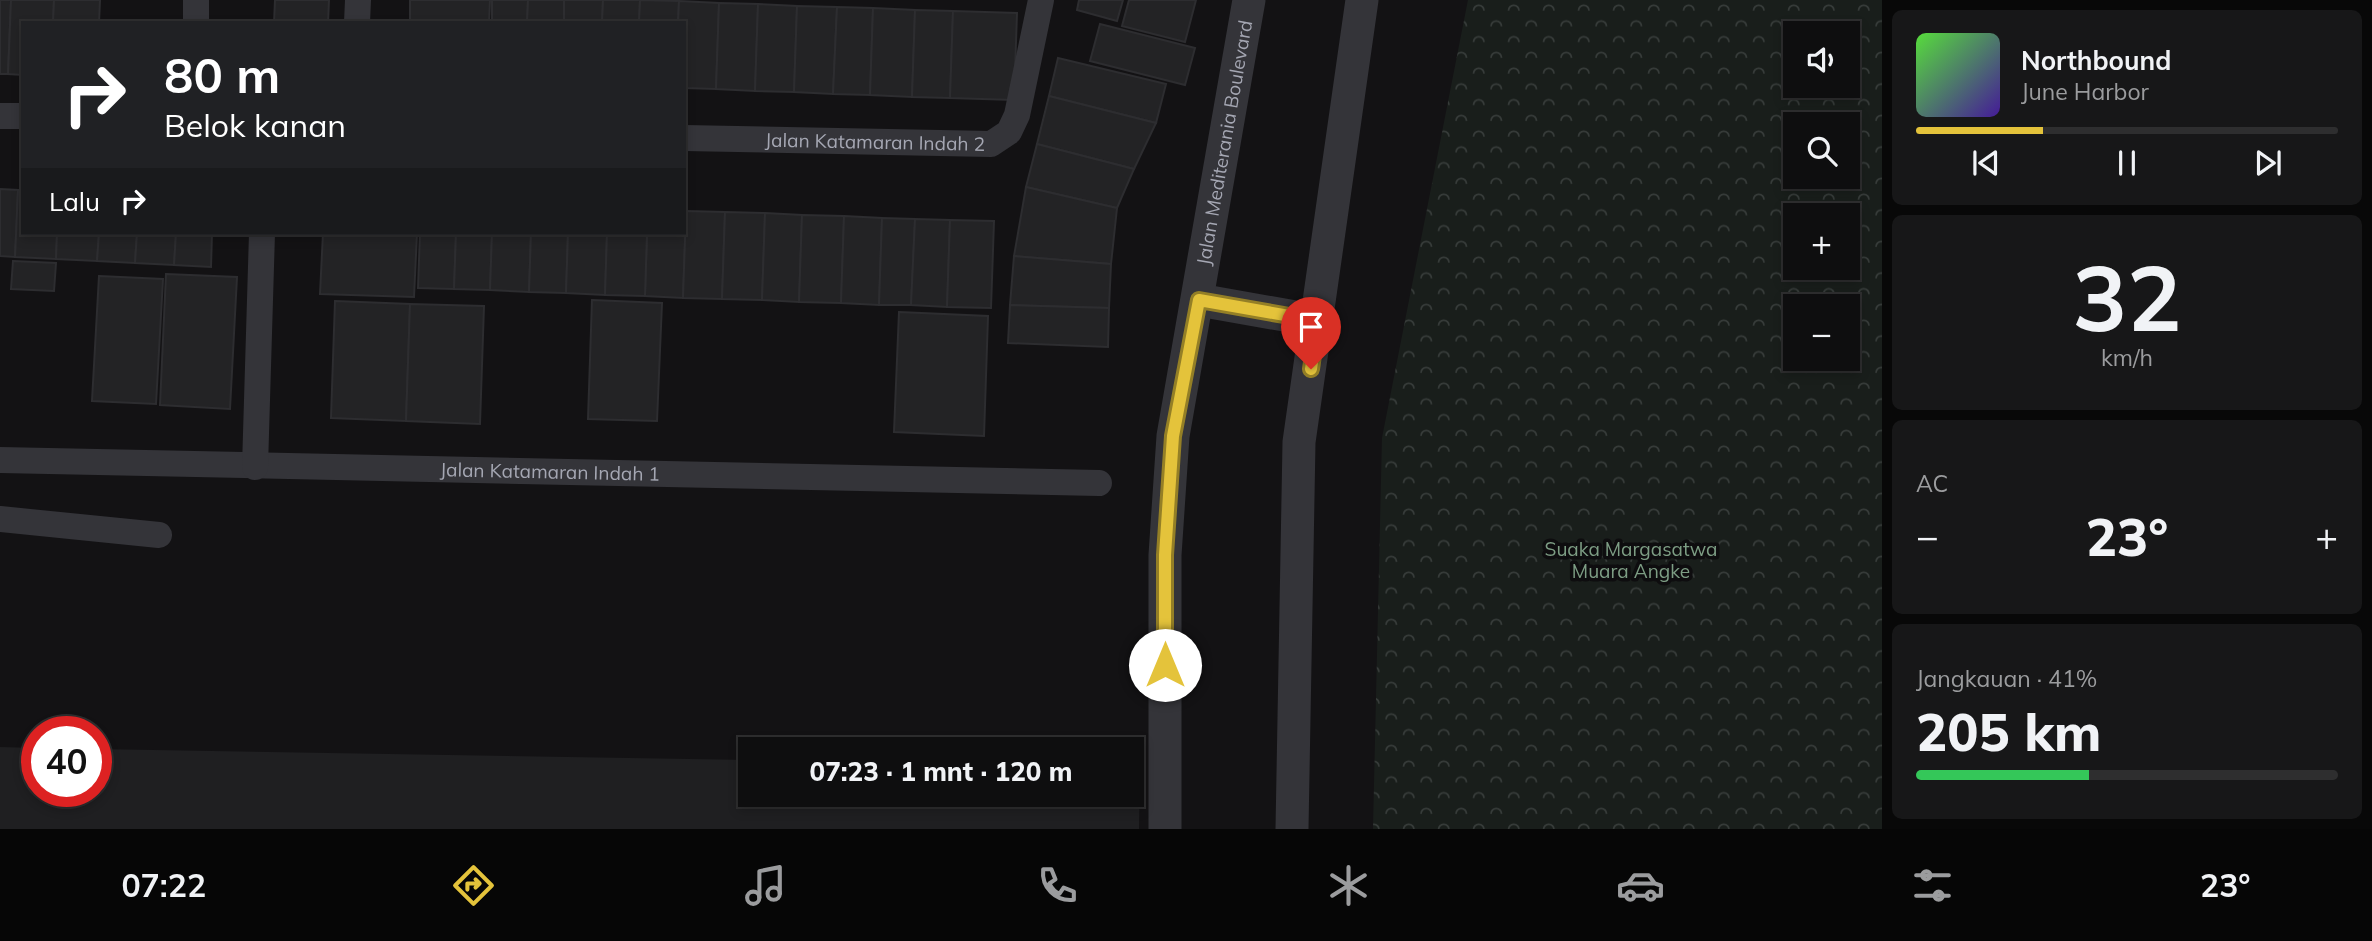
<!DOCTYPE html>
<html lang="id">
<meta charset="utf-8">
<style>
:root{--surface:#0e0e0f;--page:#171718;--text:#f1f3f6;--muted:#9b9c9e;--line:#2e2e2f;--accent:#e4c33b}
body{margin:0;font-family:Mulish,sans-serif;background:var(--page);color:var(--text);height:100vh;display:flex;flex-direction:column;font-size:26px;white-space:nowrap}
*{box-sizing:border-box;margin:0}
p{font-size:23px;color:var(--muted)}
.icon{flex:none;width:38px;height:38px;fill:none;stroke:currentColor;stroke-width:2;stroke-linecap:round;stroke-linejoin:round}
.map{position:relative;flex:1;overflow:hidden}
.sheet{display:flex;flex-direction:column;gap:10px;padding:10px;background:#080808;width:490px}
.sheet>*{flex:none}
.top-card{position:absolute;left:21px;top:21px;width:665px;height:214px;border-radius:0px;box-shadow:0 4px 10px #0003,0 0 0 2px var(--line);background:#202124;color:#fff;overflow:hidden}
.tools{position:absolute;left:1783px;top:21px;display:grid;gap:14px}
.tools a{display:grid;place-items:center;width:77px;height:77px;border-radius:0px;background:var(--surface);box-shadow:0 4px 10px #0003,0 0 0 2px var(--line);font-size:35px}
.speed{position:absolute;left:21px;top:716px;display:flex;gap:14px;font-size:35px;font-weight:700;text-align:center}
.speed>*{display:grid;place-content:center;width:91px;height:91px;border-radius:50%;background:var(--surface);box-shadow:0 4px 10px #0003,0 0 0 2px var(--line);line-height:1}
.speed .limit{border:10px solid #d22;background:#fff;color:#111}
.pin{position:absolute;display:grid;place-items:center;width:60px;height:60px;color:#fff;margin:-72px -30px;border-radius:50% 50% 50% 0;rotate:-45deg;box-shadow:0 0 7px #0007}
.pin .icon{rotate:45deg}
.me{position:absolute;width:77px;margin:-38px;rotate:0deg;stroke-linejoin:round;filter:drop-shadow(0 0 5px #0008)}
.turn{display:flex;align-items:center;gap:24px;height:147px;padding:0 28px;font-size:32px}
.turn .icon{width:91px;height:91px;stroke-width:2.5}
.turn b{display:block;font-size:49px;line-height:60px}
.then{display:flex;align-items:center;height:66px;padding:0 28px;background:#0003;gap:14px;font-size:26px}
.big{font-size:52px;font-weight:800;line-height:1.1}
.sheet .tile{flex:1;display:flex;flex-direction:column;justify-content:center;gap:10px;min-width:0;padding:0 24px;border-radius:10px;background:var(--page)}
.sheet .dial{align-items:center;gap:0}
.dial b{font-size:91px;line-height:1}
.song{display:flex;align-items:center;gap:21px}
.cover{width:84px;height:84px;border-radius:10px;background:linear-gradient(135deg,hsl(110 70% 55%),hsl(260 70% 35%))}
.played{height:7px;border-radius:4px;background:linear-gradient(90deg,var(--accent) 30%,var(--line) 30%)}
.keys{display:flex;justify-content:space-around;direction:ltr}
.heat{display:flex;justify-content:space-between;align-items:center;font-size:38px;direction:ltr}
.charge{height:10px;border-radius:5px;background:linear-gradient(90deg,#34c759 41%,var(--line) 0)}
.trip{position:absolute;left:738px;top:737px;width:406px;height:70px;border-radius:0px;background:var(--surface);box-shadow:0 4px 10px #0003,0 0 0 2px var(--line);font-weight:800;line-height:70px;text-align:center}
.tab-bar{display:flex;height:112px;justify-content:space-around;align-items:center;background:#060606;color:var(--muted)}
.tab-bar .icon{width:49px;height:49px}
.tab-bar .selected{color:var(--accent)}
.tab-bar b{font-size:32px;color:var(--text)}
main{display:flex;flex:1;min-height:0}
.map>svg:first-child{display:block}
.built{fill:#1f1f21}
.park{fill:url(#park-crowns);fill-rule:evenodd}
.building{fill:#232325;stroke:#2d2d30;stroke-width:2}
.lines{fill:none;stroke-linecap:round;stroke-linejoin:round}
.minor{stroke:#343439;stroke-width:26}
.tertiary{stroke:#343439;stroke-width:33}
.route-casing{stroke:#947f26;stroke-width:18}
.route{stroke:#e4c33b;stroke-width:12}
.labels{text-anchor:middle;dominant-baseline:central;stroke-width:7;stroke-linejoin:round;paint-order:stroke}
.street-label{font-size:19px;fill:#a5a7b3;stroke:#0e0d0f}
.park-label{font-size:19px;fill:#7d9d84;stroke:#0e0d0f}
</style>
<main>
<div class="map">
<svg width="1882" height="829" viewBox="0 0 1882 829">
<defs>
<pattern id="park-crowns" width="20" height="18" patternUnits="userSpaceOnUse" patternTransform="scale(1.75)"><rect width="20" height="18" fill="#191e1b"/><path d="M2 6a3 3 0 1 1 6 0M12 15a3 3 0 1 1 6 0" fill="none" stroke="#373c3a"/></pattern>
</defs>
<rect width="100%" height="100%" fill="#131214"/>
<path class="built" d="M0,747L37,748V791H96V749L751,760V794H1132V767H1140L1139,829H0Z"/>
<path class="park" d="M1468,0H1882V829H1373L1382,438ZM1796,33H1848V86H1796ZM1796,124H1848V177H1796ZM1796,215H1848V268H1796ZM1796,306H1848V359H1796Z"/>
<g class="building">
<path d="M0,0H11L8,74H0Z"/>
<path d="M11,0H54L53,23H23V75L8,74Z"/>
<path d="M54,0H100L99,23H53Z"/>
<path d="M275,0H329L328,23H274Z"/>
<path d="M410,0H490L489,23H410Z"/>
<path d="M492,0H528L527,23H492Z"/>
<path d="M528,0H564V23H527Z"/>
<path d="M564,0H603L602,23H564Z"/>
<path d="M603,0H640L639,23H602Z"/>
<path d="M640,0L679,1L678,23H639Z"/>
<path d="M1079,0H1123L1117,21L1077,10Z"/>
<path d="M1129,0H1196L1185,42L1122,26Z"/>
<path d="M679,1L719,3L716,89L684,88V23H678Z"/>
<path d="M719,3L758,4L755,91L716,89Z"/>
<path d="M758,4L797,6L794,92L755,91Z"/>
<path d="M797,6L837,7L833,94L794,92Z"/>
<path d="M837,7L873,8L870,95L833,94Z"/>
<path d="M873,8L915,10L912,97L870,95Z"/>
<path d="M915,10L953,11L950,98L912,97Z"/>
<path d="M953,11L1017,13L1014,100L950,98Z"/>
<path d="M1100,24L1195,48L1185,85L1090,61Z"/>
<path d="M1058,58L1166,84L1156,123L1049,96Z"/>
<path d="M1049,96L1156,123L1134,169L1037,144Z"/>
<path d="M1037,144L1134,169L1117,208L1026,187Z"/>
<path d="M1026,187L1117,208L1111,264L1014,256Z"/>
<path d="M0,189L18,190L15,257L0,256Z"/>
<path d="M18,190H23V233H57L56,259L15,257Z"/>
<path d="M684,211H686L683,298L645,296L647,233H684Z"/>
<path d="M686,211L725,212L722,299L683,298Z"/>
<path d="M725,212L765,213L762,300L722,299Z"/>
<path d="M765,213L802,215L799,302L762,300Z"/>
<path d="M802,215L844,216L841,303L799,302Z"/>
<path d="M844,216L882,218L879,305L841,303Z"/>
<path d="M882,218L915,219L911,305H879Z"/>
<path d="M915,219L950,220L947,307L911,305Z"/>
<path d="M950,220L994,221L991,308L947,307Z"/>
<path d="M57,233H99L97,261L56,259Z"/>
<path d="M99,233H137L135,263L97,261Z"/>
<path d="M137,233H176L174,265L135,263Z"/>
<path d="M176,233H212L211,267L174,265Z"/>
<path d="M323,233H417L414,297L320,294Z"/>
<path d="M420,233H456L454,289L418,288Z"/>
<path d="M456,233H492L490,290L454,289Z"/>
<path d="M492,233H531L529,292L490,290Z"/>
<path d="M531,233H568L566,293L529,292Z"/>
<path d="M568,233H607L605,295L566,293Z"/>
<path d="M607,233H647L645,296L605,295Z"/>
<path d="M1014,256L1111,264L1109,308L1010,305Z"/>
<path d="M13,261L56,263L54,291L11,289Z"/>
<path d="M166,274L237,277L230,409L160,405Z"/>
<path d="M99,276L163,279L156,404L92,401Z"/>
<path d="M592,300L662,303L657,421L588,419Z"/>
<path d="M335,301L410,304L406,421L331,418Z"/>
<path d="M410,304L484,306L480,424L406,421Z"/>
<path d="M1010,305L1109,308L1108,347L1008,343Z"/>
<path d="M899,312L988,316L984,436L894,432Z"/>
</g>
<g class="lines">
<g class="minor">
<path d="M196,23V0"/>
<path d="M357,23L358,0"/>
<path d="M0,116H23"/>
<path id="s1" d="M684,138L991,144L1009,132L1017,115L1041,0"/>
<path id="s2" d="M0,460L1099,483"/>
<path d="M255,467L262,233"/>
<path d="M0,519L159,535"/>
</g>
<g class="tertiary">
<path d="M1199,300L1318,321"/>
<path id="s3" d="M1165,829V555L1173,436L1249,0"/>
<path d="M1292,829L1299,442L1362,0"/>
</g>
</g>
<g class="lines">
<g class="route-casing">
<path id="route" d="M1165,665V555L1173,436L1199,300L1318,321L1311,369"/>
</g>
<use href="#route" class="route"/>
</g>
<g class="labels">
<g class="street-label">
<text stroke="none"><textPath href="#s1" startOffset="191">Jalan Katamaran Indah 2</textPath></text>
<text stroke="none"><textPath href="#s3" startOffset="691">Jalan Mediterania Boulevard</textPath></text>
<text stroke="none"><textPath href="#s2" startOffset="550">Jalan Katamaran Indah 1</textPath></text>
</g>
<g class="park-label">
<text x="1631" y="549">Suaka Margasatwa<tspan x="1631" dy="22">Muara Angke</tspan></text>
</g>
</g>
</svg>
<div class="tools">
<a><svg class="icon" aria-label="sound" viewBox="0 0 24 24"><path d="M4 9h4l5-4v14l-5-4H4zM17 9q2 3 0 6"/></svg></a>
<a><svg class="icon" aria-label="search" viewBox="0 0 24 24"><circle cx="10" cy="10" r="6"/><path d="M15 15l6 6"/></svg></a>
<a>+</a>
<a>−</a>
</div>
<div class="speed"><div class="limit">40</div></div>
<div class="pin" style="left:1311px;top:369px;background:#d93025"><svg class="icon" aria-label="arrive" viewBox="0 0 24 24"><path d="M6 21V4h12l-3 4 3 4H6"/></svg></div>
<svg class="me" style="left:1165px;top:665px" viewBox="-20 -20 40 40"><circle r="19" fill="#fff"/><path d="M0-13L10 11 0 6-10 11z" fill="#e4c33b"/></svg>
<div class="trip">07:23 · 1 mnt · 120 m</div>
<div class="top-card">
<div class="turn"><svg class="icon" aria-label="right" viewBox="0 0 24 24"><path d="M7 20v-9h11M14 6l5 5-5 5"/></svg><div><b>80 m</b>Belok kanan</div></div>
<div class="then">Lalu<svg class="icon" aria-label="right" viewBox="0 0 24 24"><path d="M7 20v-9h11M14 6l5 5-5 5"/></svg></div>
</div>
</div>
<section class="sheet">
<div class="tile">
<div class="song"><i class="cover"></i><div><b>Northbound</b><p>June Harbor</p></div></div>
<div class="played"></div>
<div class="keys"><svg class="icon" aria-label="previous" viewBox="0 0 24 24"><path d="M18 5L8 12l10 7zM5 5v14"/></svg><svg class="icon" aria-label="pause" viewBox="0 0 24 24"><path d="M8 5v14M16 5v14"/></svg><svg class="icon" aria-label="next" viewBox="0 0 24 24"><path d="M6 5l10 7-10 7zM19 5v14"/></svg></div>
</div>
<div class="tile dial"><b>32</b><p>km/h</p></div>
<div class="tile"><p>AC</p>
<div class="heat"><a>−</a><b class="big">23°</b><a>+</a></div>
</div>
<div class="tile"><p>Jangkauan · 41%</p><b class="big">205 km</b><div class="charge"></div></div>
</section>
</main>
<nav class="tab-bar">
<b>07:22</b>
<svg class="icon selected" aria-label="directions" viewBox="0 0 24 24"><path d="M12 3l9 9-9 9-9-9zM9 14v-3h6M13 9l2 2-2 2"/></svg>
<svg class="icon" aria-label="music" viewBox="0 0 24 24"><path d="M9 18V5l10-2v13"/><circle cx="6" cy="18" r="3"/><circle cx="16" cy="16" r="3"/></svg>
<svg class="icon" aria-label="phone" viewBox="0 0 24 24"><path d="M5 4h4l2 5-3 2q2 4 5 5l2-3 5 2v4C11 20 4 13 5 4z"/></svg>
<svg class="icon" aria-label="climate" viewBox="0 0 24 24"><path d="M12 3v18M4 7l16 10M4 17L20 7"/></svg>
<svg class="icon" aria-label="car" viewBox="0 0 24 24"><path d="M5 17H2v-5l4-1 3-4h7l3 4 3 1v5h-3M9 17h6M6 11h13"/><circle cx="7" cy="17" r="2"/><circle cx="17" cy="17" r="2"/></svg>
<svg class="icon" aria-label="filters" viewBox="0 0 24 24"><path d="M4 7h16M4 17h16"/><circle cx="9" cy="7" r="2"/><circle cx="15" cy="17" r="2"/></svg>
<b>23°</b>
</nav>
